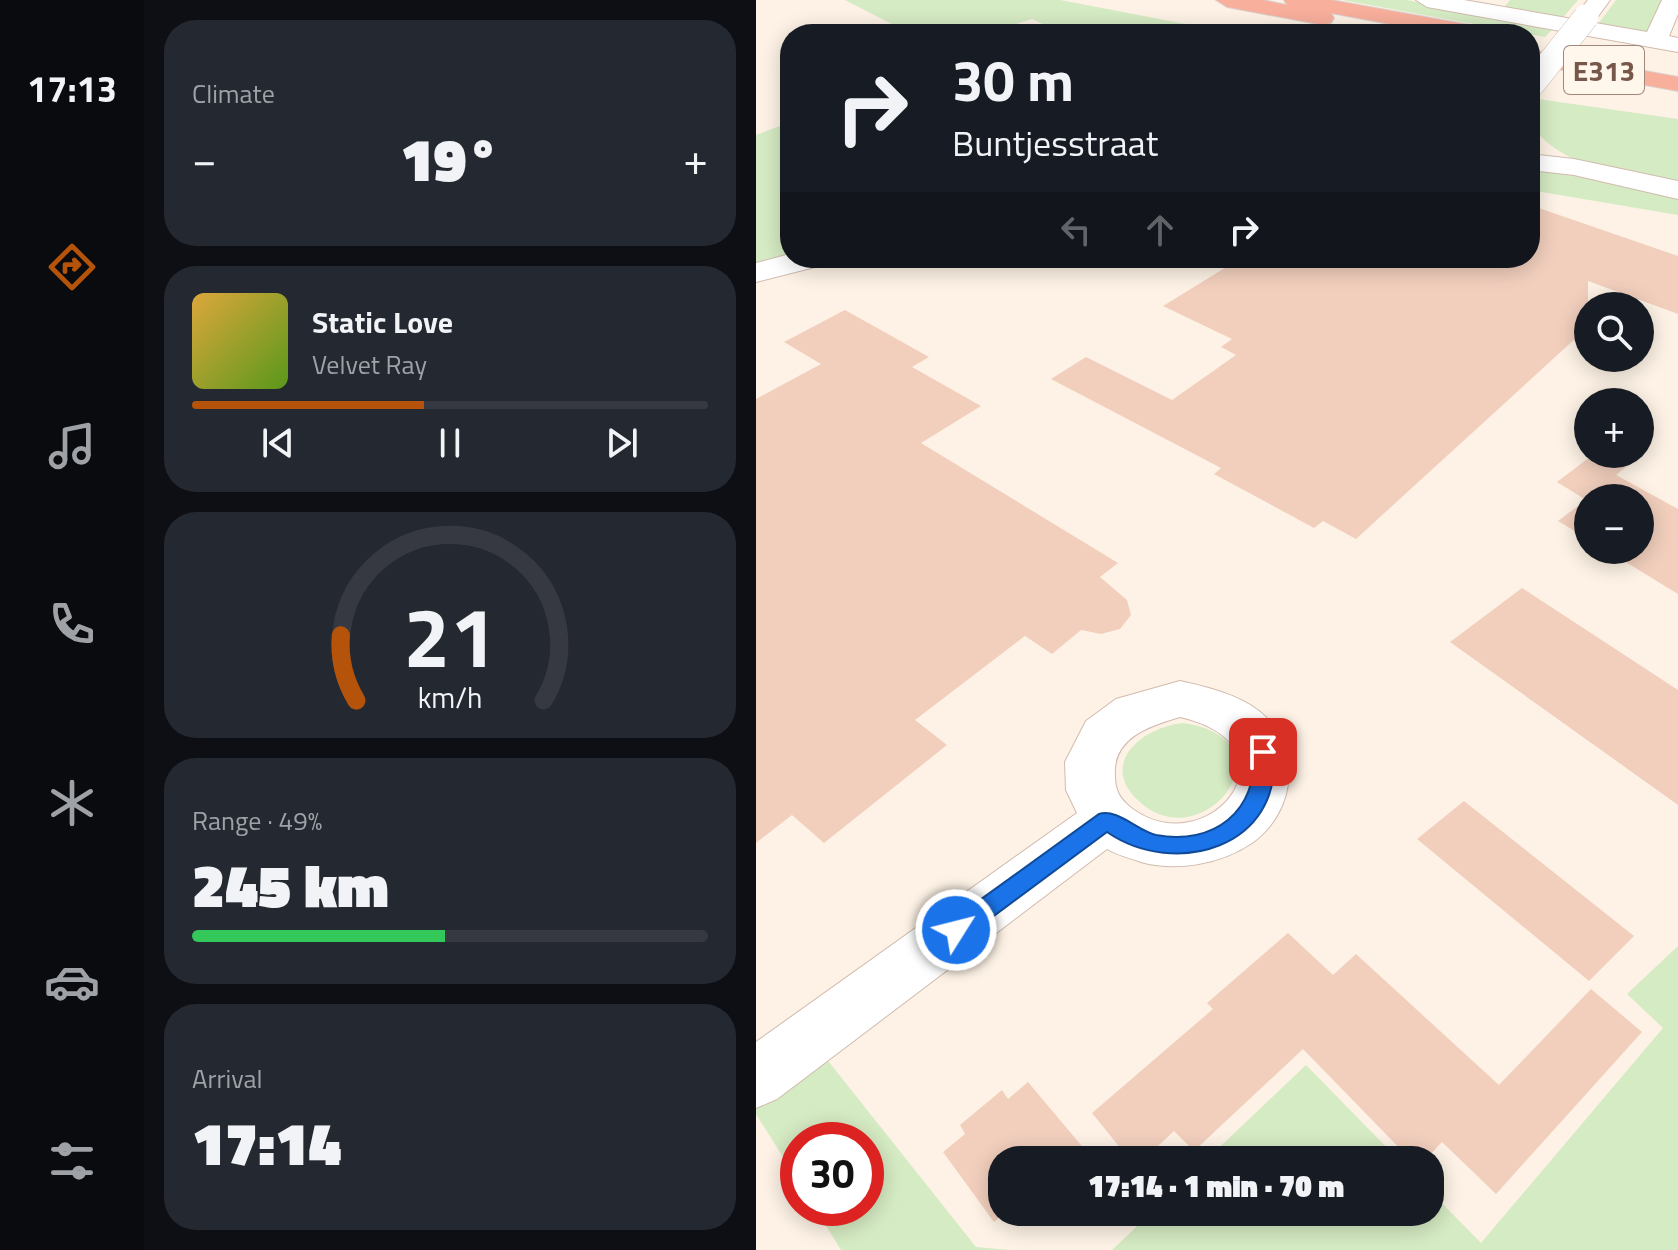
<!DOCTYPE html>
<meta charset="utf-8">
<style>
:root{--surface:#171b24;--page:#242831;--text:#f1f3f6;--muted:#9ea1a6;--line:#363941;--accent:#b45309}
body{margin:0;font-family:"Titillium Web",sans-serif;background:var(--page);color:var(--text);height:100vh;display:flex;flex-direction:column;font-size:30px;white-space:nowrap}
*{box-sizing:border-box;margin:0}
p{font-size:26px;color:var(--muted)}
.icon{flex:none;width:44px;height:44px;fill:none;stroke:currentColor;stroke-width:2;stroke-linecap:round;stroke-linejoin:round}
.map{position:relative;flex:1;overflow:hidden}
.sheet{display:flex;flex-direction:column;gap:20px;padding:20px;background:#0d0f14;width:612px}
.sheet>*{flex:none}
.hud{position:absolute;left:24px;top:24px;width:760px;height:244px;border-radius:32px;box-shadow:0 4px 20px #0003;background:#171b24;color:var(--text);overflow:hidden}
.controls{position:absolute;left:818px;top:292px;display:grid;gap:16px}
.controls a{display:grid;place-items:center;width:80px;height:80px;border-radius:50%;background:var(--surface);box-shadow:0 4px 20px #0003;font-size:40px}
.speed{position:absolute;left:24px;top:1122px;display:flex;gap:16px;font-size:40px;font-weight:700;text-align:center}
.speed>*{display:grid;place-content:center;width:104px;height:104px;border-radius:50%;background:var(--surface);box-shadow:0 4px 20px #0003;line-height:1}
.speed .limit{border:12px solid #d22;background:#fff;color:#111}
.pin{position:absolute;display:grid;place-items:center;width:68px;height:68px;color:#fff;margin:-34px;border-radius:16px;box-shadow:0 4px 12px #0006}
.me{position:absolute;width:88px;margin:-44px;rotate:54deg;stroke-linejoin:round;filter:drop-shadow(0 0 6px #0008)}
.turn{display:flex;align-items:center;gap:28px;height:168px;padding:0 40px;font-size:36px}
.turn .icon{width:104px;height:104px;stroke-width:2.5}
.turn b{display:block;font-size:56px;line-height:68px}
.lanes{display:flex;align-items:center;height:76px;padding:0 40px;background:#0003;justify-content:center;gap:40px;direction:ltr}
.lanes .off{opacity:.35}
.big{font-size:60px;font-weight:800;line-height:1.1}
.sheet .widget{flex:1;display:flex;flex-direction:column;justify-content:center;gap:12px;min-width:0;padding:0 28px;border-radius:32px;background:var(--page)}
.sheet .dial{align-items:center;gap:0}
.dial svg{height:208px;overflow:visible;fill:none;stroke:var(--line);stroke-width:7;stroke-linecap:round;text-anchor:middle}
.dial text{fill:var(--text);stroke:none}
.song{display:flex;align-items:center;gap:24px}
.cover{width:96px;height:96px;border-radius:12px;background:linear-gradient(135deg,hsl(40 70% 55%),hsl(90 70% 35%))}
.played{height:8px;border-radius:4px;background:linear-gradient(90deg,var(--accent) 45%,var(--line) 45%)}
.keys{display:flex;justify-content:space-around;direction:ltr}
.heat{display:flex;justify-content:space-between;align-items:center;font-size:44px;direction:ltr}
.charge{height:12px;border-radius:6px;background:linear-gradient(90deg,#34c759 49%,var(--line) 0)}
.trip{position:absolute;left:232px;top:1146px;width:456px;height:80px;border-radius:32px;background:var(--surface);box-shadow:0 4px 20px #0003;font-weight:800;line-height:80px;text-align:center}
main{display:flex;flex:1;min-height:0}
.dock{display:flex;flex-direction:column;width:144px;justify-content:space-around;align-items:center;background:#090b0e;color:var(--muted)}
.dock .icon{width:56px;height:56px}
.dock .selected{color:var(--accent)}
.dock b{font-size:36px;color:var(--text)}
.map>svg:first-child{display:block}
.green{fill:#d5ebc3}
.building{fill:#f2cfbd}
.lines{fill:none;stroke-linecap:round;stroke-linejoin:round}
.minor-casing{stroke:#d1bbae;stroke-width:2}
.tertiary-casing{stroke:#d1bbae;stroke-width:2}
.motorway-casing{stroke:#dbd3d0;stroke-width:2}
.minor{fill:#fff;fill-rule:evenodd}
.tertiary{fill:#fff;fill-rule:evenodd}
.motorway{fill:#f8af9c;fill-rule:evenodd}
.tertiary-bridge-casing{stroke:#d1bbae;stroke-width:26;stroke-linecap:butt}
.tertiary-bridge{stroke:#fff;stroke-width:25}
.route{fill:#1a73e8;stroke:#114b97;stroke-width:2}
.labels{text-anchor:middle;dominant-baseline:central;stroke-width:7;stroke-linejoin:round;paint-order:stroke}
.shield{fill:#fff7ec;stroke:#9f877b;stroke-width:2}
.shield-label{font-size:28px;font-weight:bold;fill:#76574a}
</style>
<main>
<nav class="dock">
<b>17:13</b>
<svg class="icon selected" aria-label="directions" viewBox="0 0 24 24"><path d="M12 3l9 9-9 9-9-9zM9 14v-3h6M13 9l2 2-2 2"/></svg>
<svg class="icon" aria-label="music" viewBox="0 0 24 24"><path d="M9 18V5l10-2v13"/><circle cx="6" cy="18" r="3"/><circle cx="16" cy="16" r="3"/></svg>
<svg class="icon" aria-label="phone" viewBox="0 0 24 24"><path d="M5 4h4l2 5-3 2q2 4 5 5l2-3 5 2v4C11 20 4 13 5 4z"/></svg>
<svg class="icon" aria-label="climate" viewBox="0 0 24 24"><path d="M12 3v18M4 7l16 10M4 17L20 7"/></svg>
<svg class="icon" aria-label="car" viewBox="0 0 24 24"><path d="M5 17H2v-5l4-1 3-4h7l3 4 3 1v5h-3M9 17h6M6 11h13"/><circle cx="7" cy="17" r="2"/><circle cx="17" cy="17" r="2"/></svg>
<svg class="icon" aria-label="filters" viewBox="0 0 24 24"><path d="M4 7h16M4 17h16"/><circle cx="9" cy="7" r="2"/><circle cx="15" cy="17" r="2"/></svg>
</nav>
<section class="sheet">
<div class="widget"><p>Climate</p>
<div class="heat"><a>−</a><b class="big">19°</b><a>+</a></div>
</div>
<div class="widget">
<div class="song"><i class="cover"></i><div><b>Static Love</b><p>Velvet Ray</p></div></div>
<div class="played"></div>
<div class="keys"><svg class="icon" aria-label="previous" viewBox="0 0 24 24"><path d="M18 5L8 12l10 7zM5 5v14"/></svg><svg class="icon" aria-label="pause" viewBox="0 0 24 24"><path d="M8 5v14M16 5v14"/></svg><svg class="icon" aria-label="next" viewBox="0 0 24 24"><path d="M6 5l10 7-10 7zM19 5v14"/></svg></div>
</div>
<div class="widget dial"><svg viewBox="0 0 100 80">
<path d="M14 69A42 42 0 1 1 86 69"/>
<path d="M14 69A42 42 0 0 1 8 44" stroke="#b45309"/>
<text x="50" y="56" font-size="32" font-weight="700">21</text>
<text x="50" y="72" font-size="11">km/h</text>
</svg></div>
<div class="widget"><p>Range · 49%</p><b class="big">245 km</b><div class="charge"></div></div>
<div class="widget"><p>Arrival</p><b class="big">17:14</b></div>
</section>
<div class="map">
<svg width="922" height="1250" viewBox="0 0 922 1250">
<rect width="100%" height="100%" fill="#fdf2e5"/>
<g class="green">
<path d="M89,0H304L482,34H309L276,19L228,34H155Z"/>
<path d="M586,0H651L797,29L789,37Z"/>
<path d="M754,0H822L804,21L744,12Z"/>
<path d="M860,0H909L893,30L888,32L840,27Z"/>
<path d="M782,99L922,119V185C874,174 801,169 774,122Z"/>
<path d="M34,122V254L0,263V135Z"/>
<path d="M774,167L922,197V215L774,190Z"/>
<path d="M427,723C540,739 449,859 385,803C340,765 386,727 427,723Z"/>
<path d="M922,946V1250H356L396,1212H674V1191L725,1243L907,1028L871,994Z"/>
<path d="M69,1057L220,1247L254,1250H85L59,1208H110V1140H42V1181L0,1114V1105Z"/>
<path d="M550,1065L643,1160H450Z"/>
</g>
<g class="building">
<path d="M774,205L922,256V314L832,281V327L600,539L567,521L558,528L458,474L465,468L295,379L330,357L416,400L480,355L465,347L476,339L407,306L485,258H774Z"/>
<path d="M89,310L173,357L156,367L225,406L165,443L362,563L344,577L371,600L375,615L364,629L345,634L325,630L296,654L269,636L159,720L191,745L68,843L36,815L0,843V399L65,364L28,342Z"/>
<path d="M838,454H886L860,475L922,509V594L850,550H884V498H832V539L802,521L830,500L801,482Z"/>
<path d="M766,588L922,690V805L694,642Z"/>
<path d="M708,801L878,936L833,981L661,839Z"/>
<path d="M532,933L577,975L600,954L743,1085L835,989L886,1032L740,1194L686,1142L669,1160H655L547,1049L438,1151L418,1131L387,1160H374L336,1113L457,1009L451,1003Z"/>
<path d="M272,1082L330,1151L320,1160H246V1212H250L238,1222L187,1152L209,1134L204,1125L246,1090L252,1099Z"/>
</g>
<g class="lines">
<g class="minor-casing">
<g id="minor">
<path d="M660,0H708L891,32L906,0H922V14L913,36L922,38V52L671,7Z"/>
<path d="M774,154L818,159L922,181V199L818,175L774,170Z"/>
<path d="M424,681C451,687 481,694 503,711C546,746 541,811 496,843C465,864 421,872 385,862C374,858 361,855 351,849L21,1099L0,1108V1042L321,813L310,790L309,762L330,721L360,699ZM424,717C550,746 451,867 374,807C363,798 359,789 359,776C356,738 393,726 424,717Z"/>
</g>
</g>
<g class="tertiary-casing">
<g id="tertiary">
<path d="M832,0H854L838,22L830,24L819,17Z"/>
<path d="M34,254V258H72L67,265L0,282V263Z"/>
</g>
</g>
<g class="motorway-casing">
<g id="motorway">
<path d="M460,0H507L531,5L528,0H575L725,27L737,34H687L575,13L578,18L575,23L567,25L471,7Z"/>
<path d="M774,50L922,77V91L774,64Z"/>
</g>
</g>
<use href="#minor" class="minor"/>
<use href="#tertiary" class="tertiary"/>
<use href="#motorway" class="motorway"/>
<g class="tertiary-bridge-casing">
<path id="tertiary-bridge" d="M774,87L830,17"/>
</g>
<use href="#tertiary-bridge" class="tertiary-bridge"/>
</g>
<path class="route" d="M507,744L517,752C528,847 419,879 351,832L208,938L200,941L192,938L189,930L192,923L343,814C361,808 382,831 400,835C457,846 503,811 497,752Z"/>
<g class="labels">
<rect class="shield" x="808" y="46" width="80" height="48" rx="6"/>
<g class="shield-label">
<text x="848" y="70">E313</text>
</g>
</g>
</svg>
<div class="controls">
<a><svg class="icon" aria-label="search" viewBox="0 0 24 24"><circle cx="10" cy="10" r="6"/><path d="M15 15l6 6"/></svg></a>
<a>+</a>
<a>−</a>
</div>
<div class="speed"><div class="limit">30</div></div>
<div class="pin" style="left:507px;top:752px;background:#d93025"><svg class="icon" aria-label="arrive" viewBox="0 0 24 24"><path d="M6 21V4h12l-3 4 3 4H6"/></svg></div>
<svg class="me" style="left:200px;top:930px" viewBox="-20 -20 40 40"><circle r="17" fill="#1a73e8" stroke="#fff" stroke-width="3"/><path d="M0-11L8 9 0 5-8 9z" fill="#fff"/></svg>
<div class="trip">17:14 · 1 min · 70 m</div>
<div class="hud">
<div class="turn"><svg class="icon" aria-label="right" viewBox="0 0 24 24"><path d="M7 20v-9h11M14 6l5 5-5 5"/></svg><div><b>30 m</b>Buntjesstraat</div></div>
<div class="lanes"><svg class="icon off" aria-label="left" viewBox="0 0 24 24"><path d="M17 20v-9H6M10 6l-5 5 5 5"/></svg><svg class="icon off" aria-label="ahead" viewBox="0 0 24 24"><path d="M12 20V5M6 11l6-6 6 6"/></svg><svg class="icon" aria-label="right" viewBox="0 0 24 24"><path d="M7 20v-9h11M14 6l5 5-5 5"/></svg></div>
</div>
</div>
</main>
